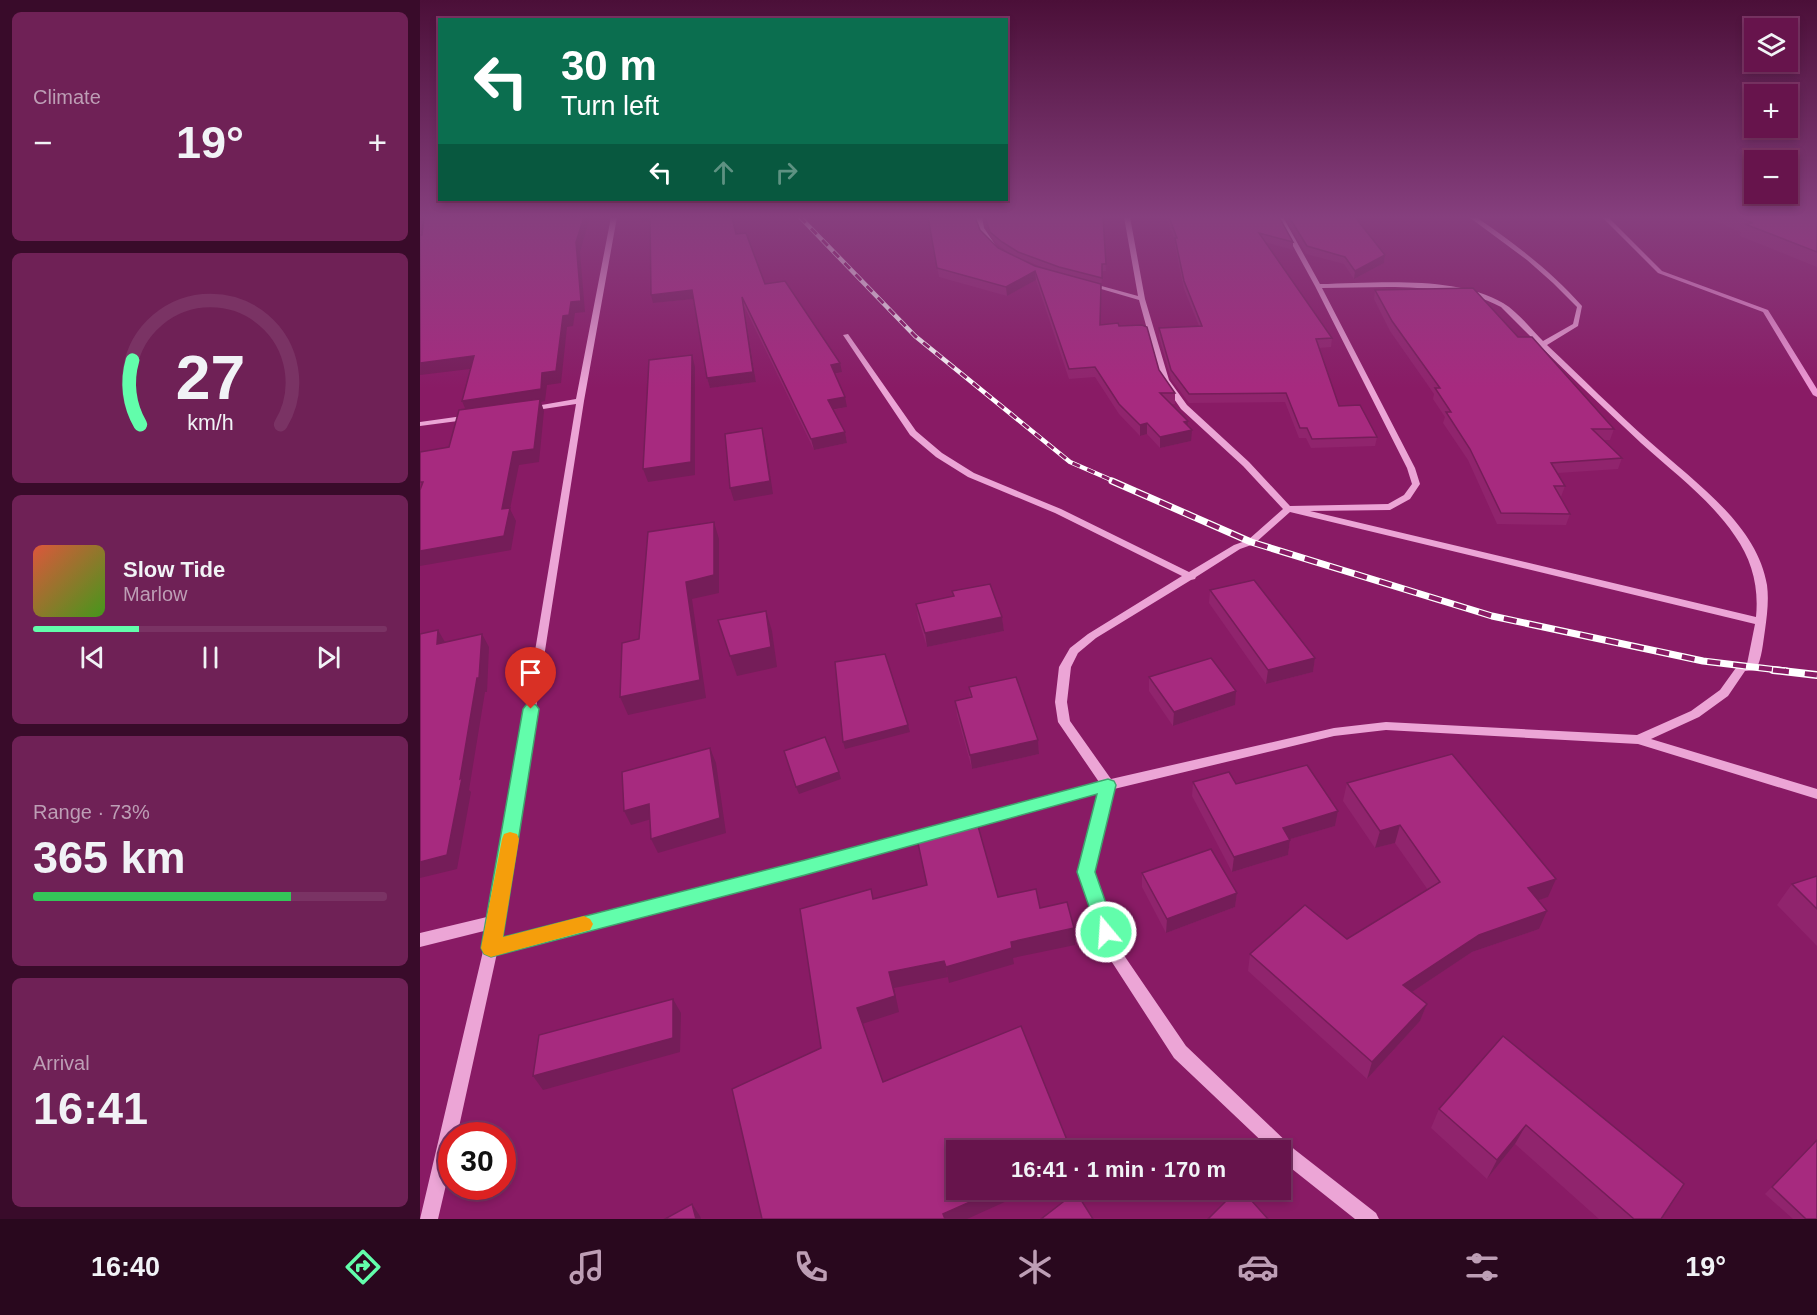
<!DOCTYPE html>
<meta charset="utf-8">
<style>
:root{--surface:#67144c;--page:#6f2156;--text:#f1f3f6;--muted:#bd9eb5;--line:#7a3364;--accent:#62fdab}
body{margin:0;font-family:Helvetica,sans-serif;background:var(--page);color:var(--text);height:100vh;display:flex;flex-direction:column;font-size:22px;white-space:nowrap}
*{box-sizing:border-box;margin:0}
p{font-size:20px;color:var(--muted)}
.icon{flex:none;width:33px;height:33px;fill:none;stroke:currentColor;stroke-width:2;stroke-linecap:round;stroke-linejoin:round}
.map{position:relative;flex:1;overflow:hidden}
.details{display:flex;flex-direction:column;gap:12px;padding:12px;background:#390b2a;width:420px}
.details>*{flex:none}
.banner{position:absolute;left:18px;top:18px;width:570px;height:183px;border-radius:0px;box-shadow:0 3px 9px #0003,0 0 0 2px var(--line);background:#0b6e4f;color:#fff;overflow:hidden}
.fabs{position:absolute;left:1324px;top:18px;display:grid;gap:12px}
.fabs a{display:grid;place-items:center;width:54px;height:54px;border-radius:0px;background:var(--surface);box-shadow:0 3px 9px #0003,0 0 0 2px var(--line);font-size:30px}
.speed{position:absolute;left:18px;top:1122px;display:flex;gap:12px;font-size:30px;font-weight:700;text-align:center}
.speed>*{display:grid;place-content:center;width:78px;height:78px;border-radius:50%;background:var(--surface);box-shadow:0 3px 9px #0003,0 0 0 2px var(--line);line-height:1}
.speed .limit{border:9px solid #d22;background:#fff;color:#111}
.pin{position:absolute;display:grid;place-items:center;width:51px;height:51px;color:#fff;margin:-62px -26px;border-radius:50% 50% 50% 0;rotate:-45deg;box-shadow:0 0 6px #0007}
.pin .icon{rotate:45deg}
.me{position:absolute;width:66px;margin:-33px;rotate:342deg;stroke-linejoin:round;filter:drop-shadow(0 0 4px #0008)}
.turn{display:flex;align-items:center;gap:21px;height:126px;padding:0 24px;font-size:27px}
.turn .icon{width:78px;height:78px;stroke-width:2.5}
.turn b{display:block;font-size:42px;line-height:51px}
.lanes{display:flex;align-items:center;height:57px;padding:0 24px;background:#0003;justify-content:center;gap:30px;direction:ltr}
.lanes .off{opacity:.35}
.big{font-size:45px;font-weight:800;line-height:1.1}
.details .card{flex:1;display:flex;flex-direction:column;justify-content:center;gap:9px;min-width:0;padding:0 21px;border-radius:9px;background:var(--page)}
.details .dial{align-items:center;gap:0}
.dial svg{height:156px;overflow:visible;fill:none;stroke:var(--line);stroke-width:7;stroke-linecap:round;text-anchor:middle}
.dial text{fill:var(--text);stroke:none}
.song{display:flex;align-items:center;gap:18px}
.cover{width:72px;height:72px;border-radius:9px;background:linear-gradient(135deg,hsl(10 70% 55%),hsl(100 70% 35%))}
.played{height:6px;border-radius:3px;background:linear-gradient(90deg,var(--accent) 30%,var(--line) 30%)}
.keys{display:flex;justify-content:space-around;direction:ltr}
.heat{display:flex;justify-content:space-between;align-items:center;font-size:33px;direction:ltr}
.charge{height:9px;border-radius:4px;background:linear-gradient(90deg,#34c759 73%,var(--line) 0)}
.trip{position:absolute;left:526px;top:1140px;width:345px;height:60px;border-radius:0px;background:var(--surface);box-shadow:0 3px 9px #0003,0 0 0 2px var(--line);font-weight:800;line-height:60px;text-align:center}
.menu{display:flex;height:96px;justify-content:space-around;align-items:center;background:#29081e;color:var(--muted)}
.menu .icon{width:42px;height:42px}
.menu .current{color:var(--accent)}
.menu b{font-size:27px;color:var(--text)}
main{display:flex;flex:1;min-height:0}
.map>svg:first-child{display:block}
.lines{fill:none;stroke-linecap:round;stroke-linejoin:round}
.stream{fill:#ee98d5;fill-rule:evenodd}
.minor{fill:#eca5d6;fill-rule:evenodd}
.rail-far2-casing{stroke:#fff;stroke-width:4.5}
.rail-far1-casing{stroke:#fff;stroke-width:7}
.rail-casing{stroke:#fff;stroke-width:8}
.rail-far2{stroke:#891b65;stroke-width:3;stroke-dasharray:8;stroke-linecap:butt}
.rail-far1{stroke:#891b65;stroke-width:4.5;stroke-dasharray:13;stroke-linecap:butt}
.rail{stroke:#891b65;stroke-width:5;stroke-dasharray:16;stroke-linecap:butt}
.wall{fill:#90246d;fill-rule:evenodd}
.shaded-wall{fill:#751d59}
.building{fill:#a72a7f;stroke:#751d59;stroke-width:1.5}
.route{fill:#62fdab;stroke:#40a46f;stroke-width:1.5}
.slow{fill:#f59e0b}
</style>
<main>
<section class="details">
<div class="card"><p>Climate</p>
<div class="heat"><a>−</a><b class="big">19°</b><a>+</a></div>
</div>
<div class="card dial"><svg viewBox="0 0 100 80">
<path d="M14 69A42 42 0 1 1 86 69"/>
<path d="M14 69A42 42 0 0 1 10 36" stroke="#62fdab"/>
<text x="50" y="56" font-size="32" font-weight="700">27</text>
<text x="50" y="72" font-size="11">km/h</text>
</svg></div>
<div class="card">
<div class="song"><i class="cover"></i><div><b>Slow Tide</b><p>Marlow</p></div></div>
<div class="played"></div>
<div class="keys"><svg class="icon" aria-label="previous" viewBox="0 0 24 24"><path d="M18 5L8 12l10 7zM5 5v14"/></svg><svg class="icon" aria-label="pause" viewBox="0 0 24 24"><path d="M8 5v14M16 5v14"/></svg><svg class="icon" aria-label="next" viewBox="0 0 24 24"><path d="M6 5l10 7-10 7zM19 5v14"/></svg></div>
</div>
<div class="card"><p>Range · 73%</p><b class="big">365 km</b><div class="charge"></div></div>
<div class="card"><p>Arrival</p><b class="big">16:41</b></div>
</section>
<div class="map">
<svg width="1397" height="1219" viewBox="0 0 1397 1219">
<rect width="100%" height="100%" fill="#891b65"/>
<g class="lines">
<path class="stream" d="M1182,217H1188L1242,271L1348,310L1397,389V397L1393,395L1343,312L1238,273Z"/>
<g class="minor">
<path d="M191,217H197L164,401L80,939L509,829L514,830L516,834L514,838L509,839L77,953L37,1136H32V1159L18,1219H0L68,930L0,947V933L71,916L156,404L110,411L106,409L110,407L156,399Z"/>
<path d="M556,217H562L564,228L576,246L575,247H571L558,228Z"/>
<path d="M704,217H710L725,299L749,380L767,405L829,462L870,506L968,504L984,495L992,484L987,468L895,286L857,217H863L900,284C954,283 1036,275 1083,303C1098,312 1111,329 1123,341L1153,324L1157,307L1133,283L1107,260L1049,217H1056C1094,243 1131,271 1162,306L1158,326L1127,345C1161,377 1195,411 1230,442C1273,481 1337,524 1347,585C1349,600 1347,616 1345,630C1343,643 1342,658 1336,670L1325,671L1308,696L1279,717L1231,739L1397,789V799L1218,744L966,730L914,736L694,789L673,872L699,948L766,1046L874,1149L956,1213L959,1219H935L862,1161L861,1150H851L754,1058L688,956L659,872L680,792L544,829L539,828L537,824L539,820L544,819L679,782L638,722L635,702L639,667L650,648L668,634L762,576L635,513L548,477L516,457L490,435L423,335L428,334L496,431L522,453L554,473L641,509L769,572L814,545L828,540L863,509L823,466L761,409L741,380L719,300L664,284L667,282L718,296ZM968,287C1007,288 1046,288 1081,307C1127,353 1174,399 1221,443C1254,473 1290,499 1315,536C1332,560 1339,587 1336,617L890,511L970,510L990,499L1000,484L995,468L902,288ZM870,512L1335,624L1327,664L1318,665L1300,690L1271,711L1217,735L966,722L914,728L691,779L650,721L647,702L651,667L658,653L676,638L771,580L775,579L776,577L820,549L834,544Z"/>
<path d="M50,415L54,417L53,419L0,426V422Z"/>
</g>
<g class="rail-far2-casing">
<path id="rail-far2" d="M380,217L495,336L650,462L696,482"/>
</g>
<g class="rail-far1-casing">
<path id="rail-far1" d="M692,481L831,542L1072,616L1283,661L1366,671"/>
</g>
<g class="rail-casing">
<path id="rail" d="M1353,670L1397,675"/>
</g>
<use href="#rail-far2" class="rail-far2"/>
<use href="#rail-far1" class="rail-far1"/>
<use href="#rail" class="rail"/>
</g>
<g class="wall">
<path d="M220,217L316,234L345,284L422,372L415,374L427,407L413,410L425,432L427,443L394,450L324,306L336,382L290,388L287,378L273,299L233,303L230,221L222,222Z"/>
<path d="M508,217H555L560,230L578,248L594,256L582,248L571,238L565,217H683L686,271H682L680,325L699,326L739,370L755,393V404H750L768,421L767,426L771,441L740,448L727,434L720,436L699,414L675,377L649,379L616,280L587,296L519,277ZM602,259L629,270L615,266Z"/>
<path d="M746,217H859L873,242V250L845,242L912,338L911,347L899,348L919,406L957,437L955,446L891,448L886,438H879L865,402L769,403L751,379L739,337V328L779,326L764,289L755,246V241Z"/>
<path d="M864,217H935L965,255L964,263L934,279L924,264L886,254Z"/>
<path d="M1283,217H1397V267L1320,236L1321,232Z"/>
<path d="M955,290L1098,337L1194,429L1190,440H1183L1202,458L1198,469L1138,473L1145,486L1141,497L1150,514L1146,525L1077,524L1048,460L1023,423L1025,417L1013,399L1014,394L970,331L954,299Z"/>
<path d="M790,590L895,658L893,672L846,684L789,603Z"/>
<path d="M532,591L582,617L584,631L507,647L498,618L496,604L533,596Z"/>
<path d="M729,677L815,705L753,726L729,691Z"/>
<path d="M549,687L618,740L619,754L552,769L537,715L535,701L550,698Z"/>
<path d="M773,782L918,811L915,826L870,839V840L868,855L812,872L772,796Z"/>
<path d="M927,783L1128,897L1118,900L1119,929L1052,952L992,992L1007,1004L1000,1021L947,1079L828,971L830,954L927,939L1008,890L975,843L955,848L923,801Z"/>
<path d="M722,873L817,893L815,907L746,933L722,887Z"/>
<path d="M1397,876V946L1357,905L1372,884Z"/>
<path d="M1083,1036L1241,1219H1179L1095,1144L1067,1179L1011,1128L1019,1109Z"/>
<path d="M1397,1140V1219H1373L1345,1194Z"/>
</g>
<g class="shaded-wall">
<path d="M164,217H170L160,252L165,312L155,313L153,326L147,327L141,383L127,385L125,401L121,402L124,411L119,462L99,465L90,509L96,521L91,550L0,566V551L82,509L47,413L42,401L122,373L143,316L156,242Z"/>
<path d="M220,217H231L232,221L222,222Z"/>
<path d="M965,255L964,263L934,279L935,271Z"/>
<path d="M615,271L616,280L587,296L586,287Z"/>
<path d="M272,290L274,299L233,303L231,295Z"/>
<path d="M322,297L336,382L290,388L287,378Z"/>
<path d="M272,355L275,367V475L228,482L223,469Z"/>
<path d="M54,356L58,368L0,375V363Z"/>
<path d="M420,363L422,372L413,374L411,365Z"/>
<path d="M425,397L427,407L410,410L408,400Z"/>
<path d="M768,421L767,431L772,430L771,441L740,448V437L764,422Z"/>
<path d="M727,423V434L720,436V425Z"/>
<path d="M342,428L345,441L353,494L314,501L310,488Z"/>
<path d="M425,432L427,443L394,450L391,439Z"/>
<path d="M294,522L299,539V593L272,599L286,698L208,715L200,697L266,582Z"/>
<path d="M346,611L352,631L357,667L317,676L310,656Z"/>
<path d="M582,617L584,631L507,647L505,633Z"/>
<path d="M18,630L26,644H17Z"/>
<path d="M62,634L69,647L67,692H65L49,790L51,792L37,869L0,878V862Z"/>
<path d="M895,658L893,672L846,684L848,670Z"/>
<path d="M816,691L815,705L753,726L754,712Z"/>
<path d="M488,725L490,732L425,749L423,742Z"/>
<path d="M618,740L619,754L552,769L550,755Z"/>
<path d="M290,748L296,763L306,833L238,853L231,839Z"/>
<path d="M419,772L421,779L379,794L376,787Z"/>
<path d="M229,804L235,818L211,825L204,811Z"/>
<path d="M918,811L915,826L860,842L863,828Z"/>
<path d="M980,825L975,843L955,848L960,831Z"/>
<path d="M870,840L868,855L812,872L814,857Z"/>
<path d="M1136,879L1128,897L1101,906L1108,888Z"/>
<path d="M817,893L815,907L746,933L747,919Z"/>
<path d="M1127,911L1119,929L1052,952L977,1002L983,985L1059,935Z"/>
<path d="M654,928L655,945L593,958L594,964L529,983L526,967L591,942Z"/>
<path d="M524,961L528,977L474,988L479,1012L442,1024L437,1008L469,972Z"/>
<path d="M253,999L261,1013L260,1052L123,1090L113,1076Z"/>
<path d="M1007,1004L1000,1021L947,1079L952,1062Z"/>
<path d="M1106,1125L1095,1144L1067,1179L1077,1160Z"/>
<path d="M577,1190H611L547,1219H525L523,1214Z"/>
<path d="M272,1204L280,1216L281,1219H276Z"/>
</g>
<g class="building">
<path d="M4,217H164L156,242L161,301L151,302L149,315L143,316L136,371L122,373L121,389L42,401L54,356L0,363V235H2Z"/>
<path d="M230,217H312L316,234L326,233L345,284L365,281L420,363L411,365L425,397L408,400L425,432L391,439L322,297L333,372L287,378L272,290L231,295Z"/>
<path d="M508,217H555L560,230L578,248L615,266L681,284L680,325L698,323L699,326L722,325L727,327L739,370L755,393H740L768,421L764,422L772,430L740,437L727,423L720,425L699,404L675,367L649,369L615,271L586,287L517,268Z"/>
<path d="M565,217H683L686,264H682V278L639,267L598,252L582,242L570,232Z"/>
<path d="M749,217H859L873,242L839,233L912,338L896,339L919,406L940,405L957,437L892,439L887,428H880L866,393L769,394L751,370L739,328L782,326L764,281L755,238H757Z"/>
<path d="M869,217H935L965,255L935,271L925,257L887,246Z"/>
<path d="M1318,217H1397V252L1325,224L1333,223Z"/>
<path d="M1053,288L1098,337H1112L1194,429H1172L1202,458L1131,463L1145,486H1134L1150,514L1081,513L1050,449L1026,412H1031L1015,388H1020L972,321L955,290Z"/>
<path d="M272,355L271,462L223,469L229,360Z"/>
<path d="M120,399L114,449L93,452L82,509L90,508L84,536L0,551V490L3,482H0V452L29,447L39,410Z"/>
<path d="M342,428L350,481L310,488L305,434Z"/>
<path d="M294,522V575L266,582L280,680L200,697L202,643L219,639L228,532Z"/>
<path d="M834,580L895,658L848,670L790,590Z"/>
<path d="M570,584L582,617L505,633L496,604L534,596L532,591Z"/>
<path d="M346,611L351,647L310,656L298,620Z"/>
<path d="M18,630L17,644L62,634L59,678H57L40,779L42,778L27,855L0,862V634Z"/>
<path d="M465,654L488,725L423,742L415,662Z"/>
<path d="M791,658L816,691L754,712L729,677Z"/>
<path d="M596,677L618,740L550,755L535,701L552,697L549,687Z"/>
<path d="M405,737L419,772L376,787L364,751Z"/>
<path d="M290,748L300,818L231,839L229,804L204,811L202,772Z"/>
<path d="M1032,754L1136,879L1108,888L1127,911L1059,935L983,985L1007,1004L952,1062L830,954L885,905L927,939L1020,882L980,825L960,831L927,783Z"/>
<path d="M887,765L918,811L863,828L870,840L814,857L773,782L809,772L816,784Z"/>
<path d="M556,819L578,897L616,889L620,908L647,902L654,928L591,942L592,948L526,967L524,961L469,972L475,996L437,1008L463,1082L601,1026L651,1150H537V1190H577L523,1214L525,1219H342L312,1089L401,1048L380,909L451,889L453,899L507,885L496,834Z"/>
<path d="M791,849L817,893L747,919L722,873Z"/>
<path d="M1397,876V909L1372,884Z"/>
<path d="M253,999V1038L113,1076L119,1035Z"/>
<path d="M1083,1036L1264,1184L1241,1219H1214L1106,1125L1077,1160L1019,1109Z"/>
<path d="M1397,1140V1219H1386L1352,1187Z"/>
<path d="M817,1190H822L848,1219H788Z"/>
<path d="M656,1192L673,1219H621Z"/>
<path d="M272,1204L276,1219H245Z"/>
</g>
<linearGradient id="sky" x2="0" y2="1"><stop stop-color="#4b0f38"/><stop offset="0.56" stop-color="#863f7e"/><stop offset="1" stop-color="#863f7e" stop-opacity="0"/></linearGradient>
<rect width="1397" height="388" fill="url(#sky)"/>
<path class="route" d="M111,703L116,705L119,709L83,937L385,860L688,779L694,781L696,785L675,872L696,932L693,938L686,940L680,938L657,872L677,794L385,875L71,957L64,954L61,948L103,709L106,705Z"/>
<path class="slow" d="M90,832L97,834L99,839L83,937L164,916L170,919L173,924L170,930L71,957L64,954L61,948L82,839L84,834Z"/>
</svg>
<div class="fabs">
<a><svg class="icon" aria-label="layers" viewBox="0 0 24 24"><path d="M12 4l9 5-9 5-9-5zM3 14l9 5 9-5"/></svg></a>
<a>+</a>
<a>−</a>
</div>
<div class="speed"><div class="limit">30</div></div>
<div class="pin" style="left:111px;top:709px;background:#d93025"><svg class="icon" aria-label="arrive" viewBox="0 0 24 24"><path d="M6 21V4h12l-3 4 3 4H6"/></svg></div>
<svg class="me" style="left:686px;top:932px" viewBox="-20 -20 40 40"><circle r="17" fill="#62fdab" stroke="#fff" stroke-width="3"/><path d="M0-11L8 9 0 5-8 9z" fill="#fff"/></svg>
<div class="trip">16:41 · 1 min · 170 m</div>
<div class="banner">
<div class="turn"><svg class="icon" aria-label="left" viewBox="0 0 24 24"><path d="M17 20v-9H6M10 6l-5 5 5 5"/></svg><div><b>30 m</b>Turn left</div></div>
<div class="lanes"><svg class="icon" aria-label="left" viewBox="0 0 24 24"><path d="M17 20v-9H6M10 6l-5 5 5 5"/></svg><svg class="icon off" aria-label="ahead" viewBox="0 0 24 24"><path d="M12 20V5M6 11l6-6 6 6"/></svg><svg class="icon off" aria-label="right" viewBox="0 0 24 24"><path d="M7 20v-9h11M14 6l5 5-5 5"/></svg></div>
</div>
</div>
</main>
<nav class="menu">
<b>16:40</b>
<svg class="icon current" aria-label="directions" viewBox="0 0 24 24"><path d="M12 3l9 9-9 9-9-9zM9 14v-3h6M13 9l2 2-2 2"/></svg>
<svg class="icon" aria-label="music" viewBox="0 0 24 24"><path d="M9 18V5l10-2v13"/><circle cx="6" cy="18" r="3"/><circle cx="16" cy="16" r="3"/></svg>
<svg class="icon" aria-label="phone" viewBox="0 0 24 24"><path d="M5 4h4l2 5-3 2q2 4 5 5l2-3 5 2v4C11 20 4 13 5 4z"/></svg>
<svg class="icon" aria-label="climate" viewBox="0 0 24 24"><path d="M12 3v18M4 7l16 10M4 17L20 7"/></svg>
<svg class="icon" aria-label="car" viewBox="0 0 24 24"><path d="M5 17H2v-5l4-1 3-4h7l3 4 3 1v5h-3M9 17h6M6 11h13"/><circle cx="7" cy="17" r="2"/><circle cx="17" cy="17" r="2"/></svg>
<svg class="icon" aria-label="filters" viewBox="0 0 24 24"><path d="M4 7h16M4 17h16"/><circle cx="9" cy="7" r="2"/><circle cx="15" cy="17" r="2"/></svg>
<b>19°</b>
</nav>
